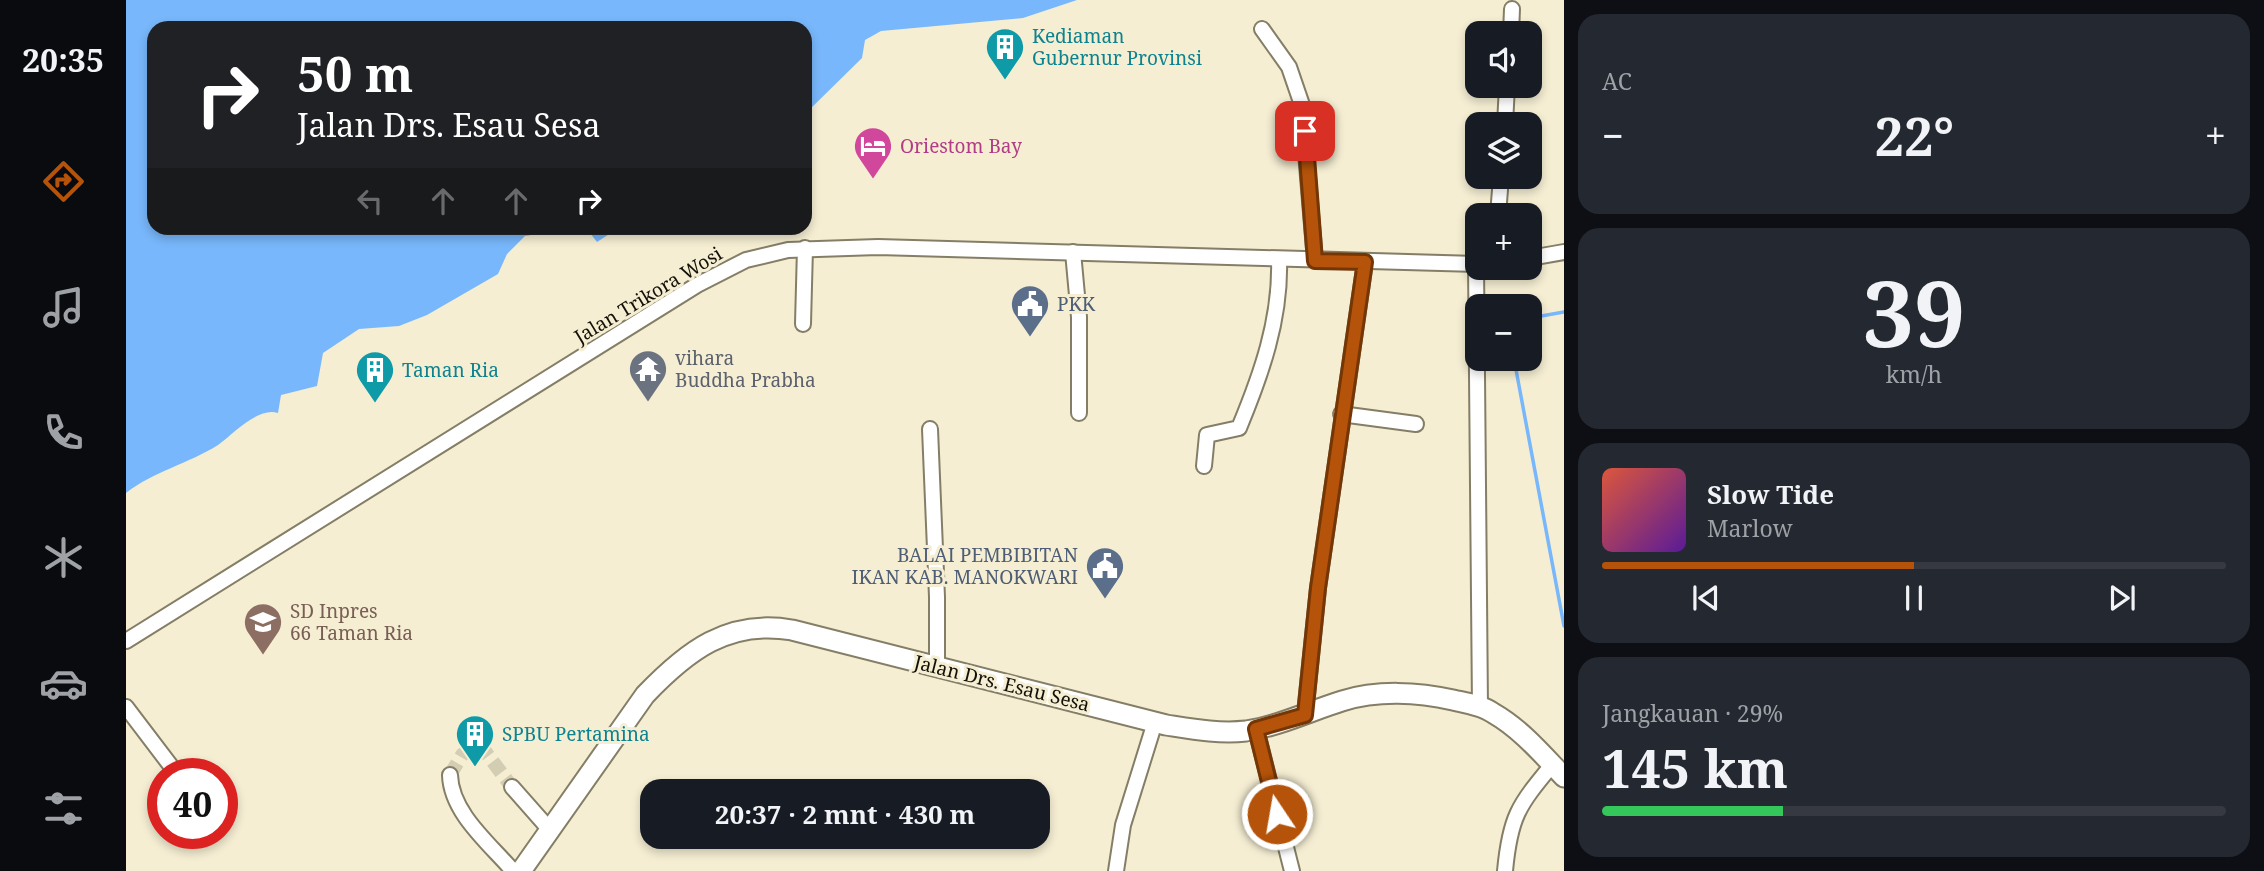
<!DOCTYPE html>
<html lang="id">
<meta charset="utf-8">
<style>
:root{--surface:#171b24;--page:#242831;--text:#f1f3f6;--muted:#9ea1a6;--line:#363941;--accent:#b45309}
body{margin:0;font-family:"Noto Serif",serif;background:var(--page);color:var(--text);height:100vh;display:flex;flex-direction:column;font-size:26px;white-space:nowrap}
*{box-sizing:border-box;margin:0}
p{font-size:23px;color:var(--muted)}
.icon{flex:none;width:38px;height:38px;fill:none;stroke:currentColor;stroke-width:2;stroke-linecap:round;stroke-linejoin:round}
.map{position:relative;flex:1;overflow:hidden}
.side{display:flex;flex-direction:column;gap:14px;padding:14px;background:#0d0f14;width:700px}
.side>*{flex:none}
.top-card{position:absolute;left:21px;top:21px;width:665px;height:214px;border-radius:21px;box-shadow:0 4px 10px #0003;background:#202124;color:#fff;overflow:hidden}
.controls{position:absolute;left:1339px;top:21px;display:grid;gap:14px}
.controls a{display:grid;place-items:center;width:77px;height:77px;border-radius:14px;background:var(--surface);box-shadow:0 4px 10px #0003;font-size:35px}
.speed{position:absolute;left:21px;top:758px;display:flex;gap:14px;font-size:35px;font-weight:700;text-align:center}
.speed>*{display:grid;place-content:center;width:91px;height:91px;border-radius:50%;background:var(--surface);box-shadow:0 4px 10px #0003;line-height:1}
.speed .limit{border:10px solid #d22;background:#fff;color:#111}
.pin{position:absolute;display:grid;place-items:center;width:60px;height:60px;color:#fff;margin:-30px;border-radius:14px;box-shadow:0 4px 10px #0006}
.me{position:absolute;width:77px;margin:-38px;rotate:348deg;stroke-linejoin:round;filter:drop-shadow(0 0 5px #0008)}
.turn{display:flex;align-items:center;gap:24px;height:147px;padding:0 35px;font-size:32px}
.turn .icon{width:91px;height:91px;stroke-width:2.5}
.turn b{display:block;font-size:49px;line-height:60px}
.lanes{display:flex;align-items:center;height:66px;padding:0 35px;background:#0003;justify-content:center;gap:35px;direction:ltr}
.lanes .off{opacity:.35}
.big{font-size:52px;font-weight:700;line-height:1.1}
.side .tile{flex:1;display:flex;flex-direction:column;justify-content:center;gap:10px;min-width:0;padding:0 24px;border-radius:21px;background:var(--page)}
.side .dial{align-items:center;gap:0}
.dial b{font-size:91px;line-height:1}
.song{display:flex;align-items:center;gap:21px}
.cover{width:84px;height:84px;border-radius:10px;background:linear-gradient(135deg,hsl(10 70% 55%),hsl(270 70% 35%))}
.played{height:7px;border-radius:4px;background:linear-gradient(90deg,var(--accent) 50%,var(--line) 50%)}
.keys{display:flex;justify-content:space-around;direction:ltr}
.heat{display:flex;justify-content:space-between;align-items:center;font-size:38px;direction:ltr}
.charge{height:10px;border-radius:5px;background:linear-gradient(90deg,#34c759 29%,var(--line) 0)}
.trip{position:absolute;left:514px;top:779px;width:410px;height:70px;border-radius:21px;background:var(--surface);box-shadow:0 4px 10px #0003;font-weight:700;line-height:70px;text-align:center}
main{display:flex;flex:1;min-height:0}
.dock{display:flex;flex-direction:column;width:126px;justify-content:space-around;align-items:center;background:#090b0e;color:var(--muted)}
.dock .icon{width:49px;height:49px}
.dock .current{color:var(--accent)}
.dock b{font-size:32px;color:var(--text)}
.map>svg:first-child{display:block}
.water{fill:#78b7fb}
.lines{fill:none;stroke-linecap:round;stroke-linejoin:round}
.stream{stroke:#78b7fb;stroke-width:3.5}
.minor-tunnel{stroke:#d3cdb4;stroke-width:14;stroke-dasharray:14 7;stroke-linecap:butt}
.minor-casing{stroke:#847e66;stroke-width:18}
.highway-casing{stroke:#847e66;stroke-width:23}
.minor{stroke:#fff;stroke-width:14}
.highway{stroke:#fff;stroke-width:19}
.route-casing{stroke:#753606;stroke-width:18}
.route{stroke:#b45309;stroke-width:12}
.labels{text-anchor:middle;dominant-baseline:central;stroke-width:6;stroke-linejoin:round;paint-order:stroke}
.culture-label{font-size:19px;fill:#0d838f;stroke:#f5eed3;text-anchor:start}
.hotel-label{font-size:19px;fill:#b23c85;stroke:#f5eed3;text-anchor:start}
.street-label{font-size:19px;fill:#121007;stroke:#f5eed3}
.service-label{font-size:19px;fill:#4e5e75;stroke:#f5eed3;text-anchor:start}
.worship-label{font-size:19px;fill:#5b616d;stroke:#f5eed3;text-anchor:start}
.education-label{font-size:19px;fill:#785e54;stroke:#f5eed3;text-anchor:start}
</style>
<main>
<nav class="dock">
<b>20:35</b>
<svg class="icon current" aria-label="directions" viewBox="0 0 24 24"><path d="M12 3l9 9-9 9-9-9zM9 14v-3h6M13 9l2 2-2 2"/></svg>
<svg class="icon" aria-label="music" viewBox="0 0 24 24"><path d="M9 18V5l10-2v13"/><circle cx="6" cy="18" r="3"/><circle cx="16" cy="16" r="3"/></svg>
<svg class="icon" aria-label="phone" viewBox="0 0 24 24"><path d="M5 4h4l2 5-3 2q2 4 5 5l2-3 5 2v4C11 20 4 13 5 4z"/></svg>
<svg class="icon" aria-label="climate" viewBox="0 0 24 24"><path d="M12 3v18M4 7l16 10M4 17L20 7"/></svg>
<svg class="icon" aria-label="car" viewBox="0 0 24 24"><path d="M5 17H2v-5l4-1 3-4h7l3 4 3 1v5h-3M9 17h6M6 11h13"/><circle cx="7" cy="17" r="2"/><circle cx="17" cy="17" r="2"/></svg>
<svg class="icon" aria-label="filters" viewBox="0 0 24 24"><path d="M4 7h16M4 17h16"/><circle cx="9" cy="7" r="2"/><circle cx="15" cy="17" r="2"/></svg>
</nav>
<div class="map">
<svg width="1438" height="871" viewBox="0 0 1438 871">
<rect width="100%" height="100%" fill="#f5eed3"/>
<g class="water">
<path d="M0,0H951L897,18L755,31L739,40L736,58L679,114V28H28V228H427L424,232L399,236L381,254L372,274L301,315L273,326L233,329L197,353L191,386L155,395L152,413C133,406 107,434 92,445C62,464 28,471 0,493Z"/>
<path d="M460,228H526C512,236 505,238 491,229L471,242Z"/>
</g>
<g class="lines">
<g class="stream">
<path d="M1404,318L1438,312"/>
<path d="M1388,359L1438,626"/>
</g>
<path class="minor-tunnel" d="M324,775L336,755L346,747L358,750L386,787"/>
<g class="minor-casing">
<g id="minor">
<path d="M1136,29L1163,67L1176,105L1189,261"/>
<path d="M1385,33L1386,9"/>
<path d="M1379,124L1381,86"/>
<path d="M1372,215L1375,177"/>
<path d="M947,252L953,317V413"/>
<path d="M1404,258L1438,252"/>
<path d="M1350,264L1354,707"/>
<path d="M677,324L679,248"/>
<path d="M1215,414L1290,424"/>
<path d="M804,429L811,597V667"/>
<path d="M1078,466L1081,435L1113,428C1135,375 1155,319 1153,260"/>
<path d="M0,641L571,285L620,260L662,250L752,247L1351,264"/>
<path d="M0,707L51,774"/>
<path d="M1179,714L1192,588L1239,262"/>
<path d="M1130,729L1166,871"/>
<path d="M324,775C325,813 364,844 387,871"/>
<path d="M386,787L424,830"/>
<path d="M990,871L997,825L1029,722"/>
<path d="M1379,871C1384,817 1392,806 1426,765"/>
</g>
</g>
<g class="highway-casing">
<path id="highway" d="M395,871L519,695C561,651 602,619 666,630L1040,725C1066,729 1093,734 1120,731C1153,726 1184,711 1216,701C1251,690 1292,692 1327,700C1340,703 1356,705 1367,713C1395,729 1416,754 1438,777"/>
</g>
<use href="#minor" class="minor"/>
<use href="#highway" class="highway"/>
</g>
<g class="lines">
<g class="route-casing">
<path id="route" d="M1151,814L1130,729L1179,715L1192,588L1239,262L1189,261L1179,131"/>
</g>
<use href="#route" class="route"/>
</g>
<defs>
<g id="building-pin" transform="scale(2.0125)"><path d="M0 17L-7.5 6A9.5 9.5 0 1 1 7.5 6Z" fill="#0f9aa8" stroke="#f5eed3"/><path d="M-4-6H4V6H1V3H-1V6H-4ZM-2.5-4.3h1.7v1.8h-1.7ZM.8-4.3h1.7v1.8H.8ZM-2.5-1h1.7V.8h-1.7ZM.8-1h1.7V.8H.8Z" fill="#fff"/></g>
<g id="hotel-pin" transform="scale(2.0125)"><path d="M0 17L-7.5 6A9.5 9.5 0 1 1 7.5 6Z" fill="#d1479c" stroke="#f5eed3"/><path d="M-6-4.5h1.5V1H6V5H4.5V3h-9V5H-6ZM-4 0a1.8 1.8 0 1 1 3.6 0ZM.5 0V-2.5h3Q6-2.5 6 0Z" fill="#fff"/></g>
<g id="civic-pin" transform="scale(2.0125)"><path d="M0 17L-7.5 6A9.5 9.5 0 1 1 7.5 6Z" fill="#5c6f8a" stroke="#f5eed3"/><path d="M-.6-6.5H3V-4.5H.6V-3L4-1V1h2V6H-6V1h2V-1L-.6-3ZM-1.2 2.5V6h2.4V2.5Z" fill="#fff"/></g>
<g id="temple-pin" transform="scale(2.0125)"><path d="M0 17L-7.5 6A9.5 9.5 0 1 1 7.5 6Z" fill="#6b7280" stroke="#f5eed3"/><path d="M0-6L5-2H3V0L6.5 2.5H4V6H1.5V3h-3V6H-4V2.5H-6.5L-3 0V-2H-5Z" fill="#fff"/></g>
<g id="school-pin" transform="scale(2.0125)"><path d="M0 17L-7.5 6A9.5 9.5 0 1 1 7.5 6Z" fill="#8d6e63" stroke="#f5eed3"/><path d="M0-5L7-2L0 1L-7-2ZM-4 1L0 2.5L4 1V4Q0 6-4 4Z" fill="#fff"/></g>
</defs>
<g fill-rule="evenodd">
<use href="#building-pin" x="879" y="47"/>
<use href="#hotel-pin" x="747" y="146"/>
<use href="#civic-pin" x="904" y="304"/>
<use href="#temple-pin" x="522" y="369"/>
<use href="#building-pin" x="249" y="370"/>
<use href="#civic-pin" x="979" y="566"/>
<use href="#school-pin" x="137" y="622"/>
<use href="#building-pin" x="349" y="734"/>
</g>
<g class="labels">
<g class="culture-label">
<text x="906" y="36">Kediaman<tspan x="906" dy="22">Gubernur Provinsi</tspan></text>
<text x="276" y="370">Taman Ria</text>
<text x="376" y="734">SPBU Pertamina</text>
</g>
<g class="hotel-label">
<text x="774" y="146">Oriestom Bay</text>
</g>
<g class="street-label">
<text transform="translate(522 295) rotate(-31)">Jalan Trikora Wosi</text>
<text transform="translate(876 683) rotate(14)">Jalan Drs. Esau Sesa</text>
</g>
<g class="service-label">
<text x="931" y="304">PKK</text>
<text x="952" y="555" text-anchor="end">BALAI PEMBIBITAN<tspan x="952" dy="22">IKAN KAB. MANOKWARI</tspan></text>
</g>
<g class="worship-label">
<text x="549" y="358">vihara<tspan x="549" dy="22">Buddha Prabha</tspan></text>
</g>
<g class="education-label">
<text x="164" y="611">SD Inpres<tspan x="164" dy="22">66 Taman Ria</tspan></text>
</g>
</g>
</svg>
<div class="controls">
<a><svg class="icon" aria-label="sound" viewBox="0 0 24 24"><path d="M4 9h4l5-4v14l-5-4H4zM17 9q2 3 0 6"/></svg></a>
<a><svg class="icon" aria-label="layers" viewBox="0 0 24 24"><path d="M12 4l9 5-9 5-9-5zM3 14l9 5 9-5"/></svg></a>
<a>+</a>
<a>−</a>
</div>
<div class="speed"><div class="limit">40</div></div>
<div class="pin" style="left:1179px;top:131px;background:#d93025"><svg class="icon" aria-label="arrive" viewBox="0 0 24 24"><path d="M6 21V4h12l-3 4 3 4H6"/></svg></div>
<svg class="me" style="left:1151px;top:814px" viewBox="-20 -20 40 40"><circle r="17" fill="#b45309" stroke="#fff" stroke-width="3"/><path d="M0-11L8 9 0 5-8 9z" fill="#fff"/></svg>
<div class="trip">20:37 · 2 mnt · 430 m</div>
<div class="top-card">
<div class="turn"><svg class="icon" aria-label="right" viewBox="0 0 24 24"><path d="M7 20v-9h11M14 6l5 5-5 5"/></svg><div><b>50 m</b>Jalan Drs. Esau Sesa</div></div>
<div class="lanes"><svg class="icon off" aria-label="left" viewBox="0 0 24 24"><path d="M17 20v-9H6M10 6l-5 5 5 5"/></svg><svg class="icon off" aria-label="ahead" viewBox="0 0 24 24"><path d="M12 20V5M6 11l6-6 6 6"/></svg><svg class="icon off" aria-label="ahead" viewBox="0 0 24 24"><path d="M12 20V5M6 11l6-6 6 6"/></svg><svg class="icon" aria-label="right" viewBox="0 0 24 24"><path d="M7 20v-9h11M14 6l5 5-5 5"/></svg></div>
</div>
</div>
<section class="side">
<div class="tile"><p>AC</p>
<div class="heat"><a>−</a><b class="big">22°</b><a>+</a></div>
</div>
<div class="tile dial"><b>39</b><p>km/h</p></div>
<div class="tile">
<div class="song"><i class="cover"></i><div><b>Slow Tide</b><p>Marlow</p></div></div>
<div class="played"></div>
<div class="keys"><svg class="icon" aria-label="previous" viewBox="0 0 24 24"><path d="M18 5L8 12l10 7zM5 5v14"/></svg><svg class="icon" aria-label="pause" viewBox="0 0 24 24"><path d="M8 5v14M16 5v14"/></svg><svg class="icon" aria-label="next" viewBox="0 0 24 24"><path d="M6 5l10 7-10 7zM19 5v14"/></svg></div>
</div>
<div class="tile"><p>Jangkauan · 29%</p><b class="big">145 km</b><div class="charge"></div></div>
</section>
</main>
